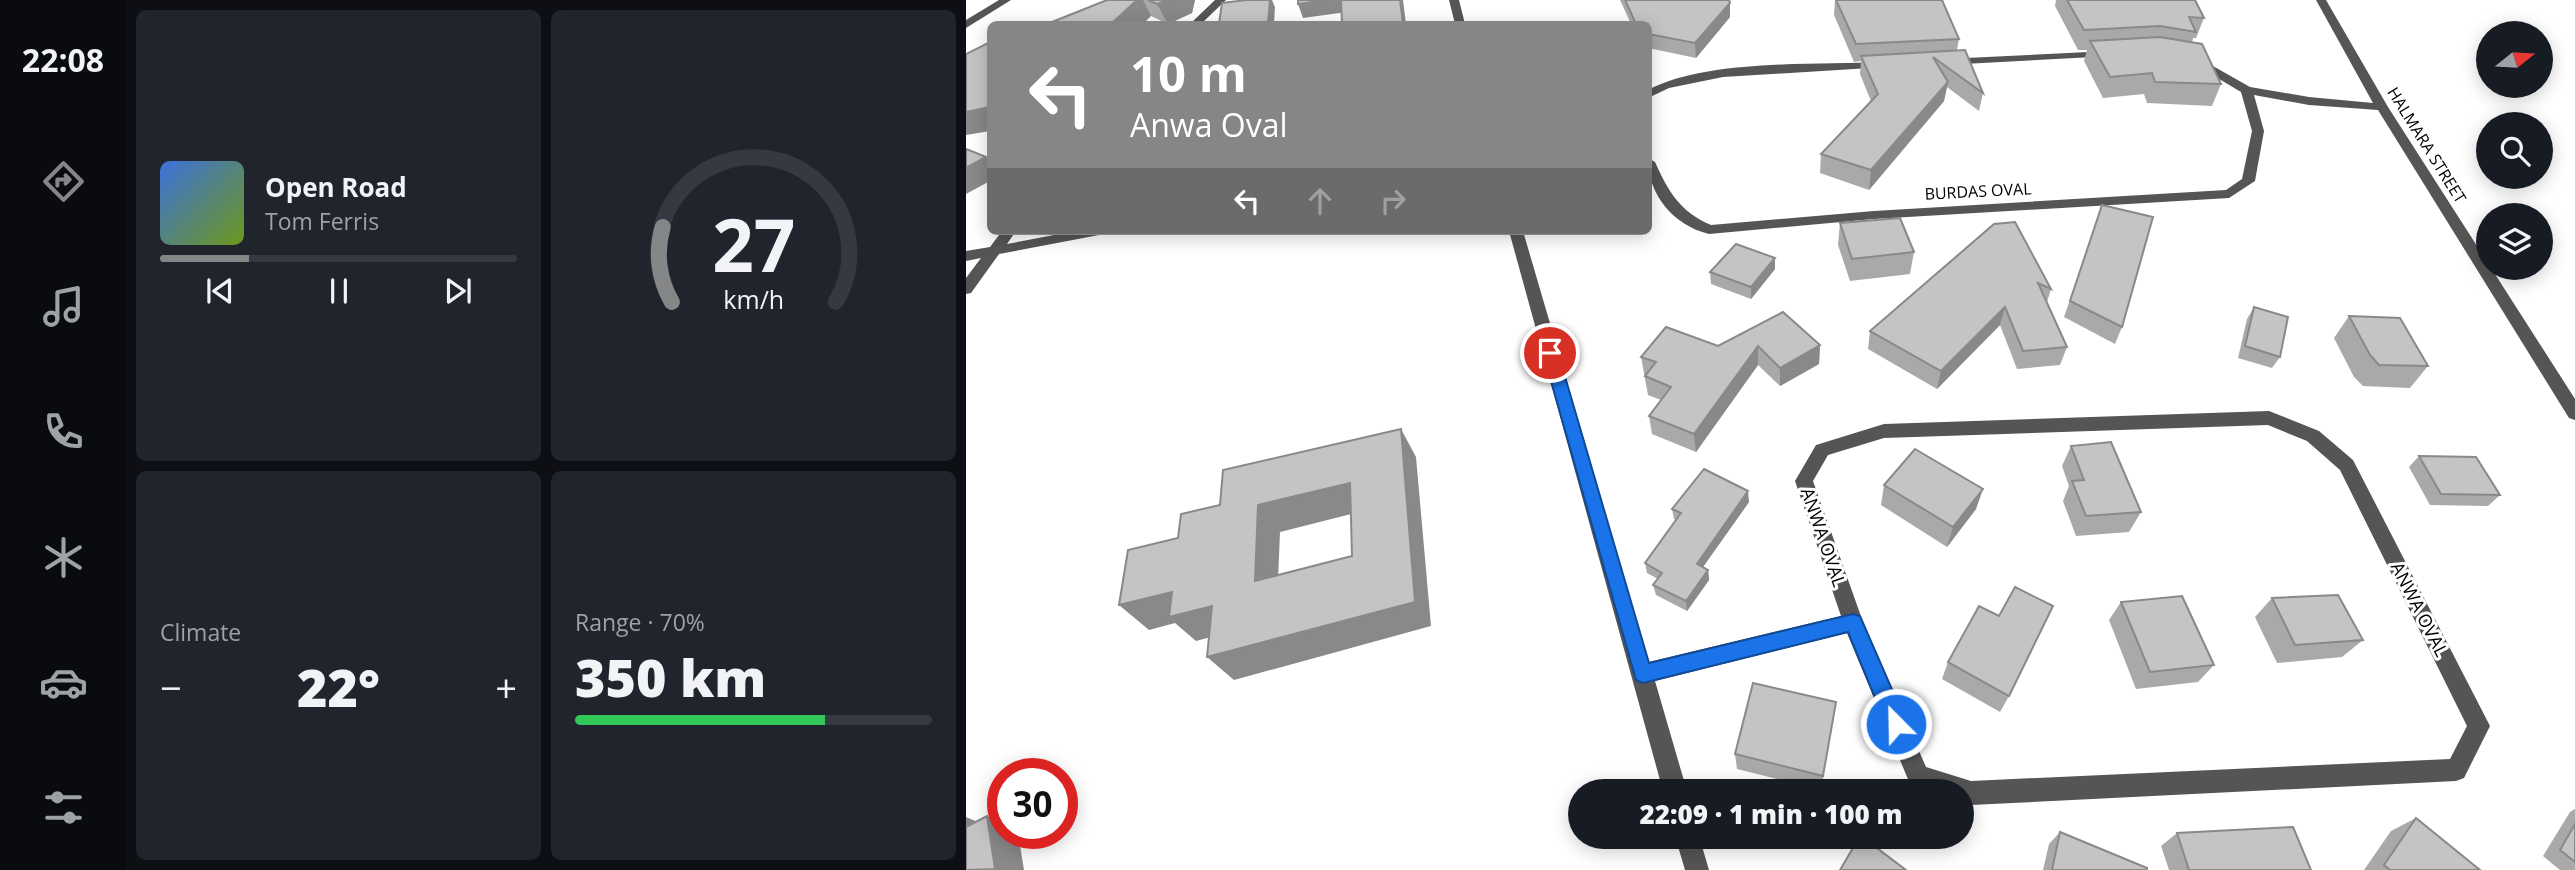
<!DOCTYPE html>
<meta charset="utf-8">
<style>
:root{--surface:#171b24;--page:#20242c;--text:#f1f3f6;--muted:#9ea1a6;--line:#363941;--accent:#858687}
body{margin:0;font-family:"Open Sans",sans-serif;background:var(--page);color:var(--text);height:100vh;display:flex;flex-direction:column;font-size:26px;white-space:nowrap}
*{box-sizing:border-box;margin:0}
p{font-size:23px;color:var(--muted)}
.icon{flex:none;width:38px;height:38px;fill:none;stroke:currentColor;stroke-width:2;stroke-linecap:round;stroke-linejoin:round}
.map{position:relative;flex:1;overflow:hidden}
.drawer{display:flex;flex-direction:column;gap:10px;padding:10px;background:#0d0f14;width:840px}
.drawer>*{flex:none}
.top-card{position:absolute;left:21px;top:21px;width:665px;height:214px;border-radius:10px;box-shadow:0 4px 18px #0003;background:#858687;color:#fff;overflow:hidden}
.needle{width:46px;rotate:72deg}
.controls{position:absolute;left:1510px;top:21px;display:grid;gap:14px}
.controls a{display:grid;place-items:center;width:77px;height:77px;border-radius:50%;background:var(--surface);box-shadow:0 4px 18px #0003;font-size:35px}
.speed{position:absolute;left:21px;top:758px;display:flex;gap:14px;font-size:35px;font-weight:700;text-align:center}
.speed>*{display:grid;place-content:center;width:91px;height:91px;border-radius:50%;background:var(--surface);box-shadow:0 4px 18px #0003;line-height:1}
.speed .limit{border:10px solid #d22;background:#fff;color:#111}
.pin{position:absolute;display:grid;place-items:center;width:60px;height:60px;color:#fff;margin:-30px;border:4px solid #fff;border-radius:50%;box-shadow:0 2px 7px #0007}
.me{position:absolute;width:77px;margin:-38px;rotate:337deg;stroke-linejoin:round;filter:drop-shadow(0 0 5px #0008)}
.turn{display:flex;align-items:center;gap:24px;height:147px;padding:0 28px;font-size:32px}
.turn .icon{width:91px;height:91px;stroke-width:2.5}
.turn b{display:block;font-size:49px;line-height:60px}
.lanes{display:flex;align-items:center;height:66px;padding:0 28px;background:#0003;justify-content:center;gap:35px;direction:ltr}
.lanes .off{opacity:.35}
.big{font-size:52px;font-weight:800;line-height:1.1}
.drawer .widget{flex:1;display:flex;flex-direction:column;justify-content:center;gap:10px;min-width:0;padding:0 24px;border-radius:10px;background:var(--page)}
.drawer .dial{align-items:center;gap:0}
.dial svg{height:182px;overflow:visible;fill:none;stroke:var(--line);stroke-width:7;stroke-linecap:round;text-anchor:middle}
.dial text{fill:var(--text);stroke:none}
.song{display:flex;align-items:center;gap:21px}
.cover{width:84px;height:84px;border-radius:10px;background:linear-gradient(135deg,hsl(220 70% 55%),hsl(80 70% 35%))}
.played{height:7px;border-radius:4px;background:linear-gradient(90deg,var(--accent) 25%,var(--line) 25%)}
.keys{display:flex;justify-content:space-around;direction:ltr}
.heat{display:flex;justify-content:space-between;align-items:center;font-size:38px;direction:ltr}
.charge{height:10px;border-radius:5px;background:linear-gradient(90deg,#34c759 70%,var(--line) 0)}
.drawer .tiles{flex:1;display:grid;gap:10px;grid-template-columns:repeat(2,1fr)}
.trip{position:absolute;left:602px;top:779px;width:406px;height:70px;border-radius:35px;background:var(--surface);box-shadow:0 4px 18px #0003;font-weight:800;line-height:70px;text-align:center}
main{display:flex;flex:1;min-height:0}
.dock{display:flex;flex-direction:column;width:126px;justify-content:space-around;align-items:center;background:#090b0e;color:var(--muted)}
.dock .icon{width:49px;height:49px}
.dock .current{color:var(--accent)}
.dock b{font-size:32px;color:var(--text)}
.map>svg:first-child{display:block}
.lines{fill:none;stroke-linecap:round;stroke-linejoin:round}
.minor{fill:#555;fill-rule:evenodd}
.wall{fill:#a9a9a9}
.shaded-wall{fill:#898989}
.building{fill:#c4c4c4;stroke:#898989;stroke-width:2;fill-rule:evenodd}
.route{fill:#1a73e8;stroke:#114b97;stroke-width:2}
.labels{text-anchor:middle;dominant-baseline:central;stroke-width:6;stroke-linejoin:round;paint-order:stroke}
.far-street-label{font-size:16px;fill:#000;stroke:#fff}
.street-label{font-size:18px;fill:#000;stroke:#fff}
</style>
<main>
<nav class="dock">
<b>22:08</b>
<svg class="icon current" aria-label="directions" viewBox="0 0 24 24"><path d="M12 3l9 9-9 9-9-9zM9 14v-3h6M13 9l2 2-2 2"/></svg>
<svg class="icon" aria-label="music" viewBox="0 0 24 24"><path d="M9 18V5l10-2v13"/><circle cx="6" cy="18" r="3"/><circle cx="16" cy="16" r="3"/></svg>
<svg class="icon" aria-label="phone" viewBox="0 0 24 24"><path d="M5 4h4l2 5-3 2q2 4 5 5l2-3 5 2v4C11 20 4 13 5 4z"/></svg>
<svg class="icon" aria-label="climate" viewBox="0 0 24 24"><path d="M12 3v18M4 7l16 10M4 17L20 7"/></svg>
<svg class="icon" aria-label="car" viewBox="0 0 24 24"><path d="M5 17H2v-5l4-1 3-4h7l3 4 3 1v5h-3M9 17h6M6 11h13"/><circle cx="7" cy="17" r="2"/><circle cx="17" cy="17" r="2"/></svg>
<svg class="icon" aria-label="filters" viewBox="0 0 24 24"><path d="M4 7h16M4 17h16"/><circle cx="9" cy="7" r="2"/><circle cx="15" cy="17" r="2"/></svg>
</nav>
<section class="drawer">
<div class="tiles">
<div class="widget">
<div class="song"><i class="cover"></i><div><b>Open Road</b><p>Tom Ferris</p></div></div>
<div class="played"></div>
<div class="keys"><svg class="icon" aria-label="previous" viewBox="0 0 24 24"><path d="M18 5L8 12l10 7zM5 5v14"/></svg><svg class="icon" aria-label="pause" viewBox="0 0 24 24"><path d="M8 5v14M16 5v14"/></svg><svg class="icon" aria-label="next" viewBox="0 0 24 24"><path d="M6 5l10 7-10 7zM19 5v14"/></svg></div>
</div>
<div class="widget dial"><svg viewBox="0 0 100 80">
<path d="M14 69A42 42 0 1 1 86 69"/>
<path d="M14 69A42 42 0 0 1 10 36" stroke="#858687"/>
<text x="50" y="56" font-size="32" font-weight="700">27</text>
<text x="50" y="72" font-size="11">km/h</text>
</svg></div>
<div class="widget"><p>Climate</p>
<div class="heat"><a>−</a><b class="big">22°</b><a>+</a></div>
</div>
<div class="widget"><p>Range · 70%</p><b class="big">350 km</b><div class="charge"></div></div>
</div>
</section>
<div class="map">
<svg width="1609" height="870" viewBox="0 0 1609 870">
<rect width="100%" height="100%" fill="#fff"/>
<g class="lines">
<g class="minor">
<path d="M33,0H45L0,28V20Z"/>
<path d="M249,0H260L235,24H224Z"/>
<path d="M483,0H493L499,24H489Z"/>
<path d="M1350,0H1360L1422,107L1609,399V420L1603,418L1412,110L1343,105L1288,95L1298,131L1289,181L1263,198L908,219L743,234C707,225 682,195 682,158L689,162C702,191 714,212 745,225L908,211L1260,190L1276,179L1286,131L1275,92L1223,61V57H1231L1284,87L1343,97L1407,103Z"/>
<path d="M1143,51L1149,54L1147,56L979,65L973,62L979,59Z"/>
<path d="M916,62L922,65L920,67L757,77L703,88L682,98V90C740,59 850,65 916,62Z"/>
<path d="M36,231H50L41,244L109,231H140L133,235L33,254L5,293L0,294V278L15,258L0,261V251L24,247Z"/>
<path d="M543,231H557L683,662L875,616L829,481L850,445L918,424L1303,411L1353,431L1387,460L1524,726L1498,778L1490,781L1005,805L996,802V791H963L944,784L881,633L689,681L721,791H697ZM1302,425L1341,441L1374,470L1501,726L1484,759L1005,781L960,767L897,622L847,481L862,455L918,438Z"/>
<path d="M709,836H733L743,870H719Z"/>
</g>
</g>
<g class="wall">
<path d="M141,0H229L226,13L202,24L185,16Z"/>
<path d="M654,0H763L764,3V17L730,58L682,48V24H665Z"/>
<path d="M869,0H976L993,39L991,50L1017,93L1013,111L981,87L978,101L903,190L854,173L855,154L905,101L894,74L895,61L888,62L868,15Z"/>
<path d="M1090,0H1229L1238,18L1230,38H1227L1226,43L1255,84L1246,106L1181,103L1178,94L1137,98L1118,61L1121,50H1112L1089,6Z"/>
<path d="M1136,205L1156,327L1149,344L1098,317Z"/>
<path d="M874,223L948,252L944,274L884,281L872,245Z"/>
<path d="M1028,224L1085,289L1081,302L1101,347L1094,365L1051,369L1034,325L971,389L902,349L904,331Z"/>
<path d="M809,269L785,299L745,284L744,272Z"/>
<path d="M1288,307L1314,357L1306,368L1272,358L1281,319Z"/>
<path d="M1383,316L1462,366L1444,388L1397,386L1388,377L1368,338Z"/>
<path d="M854,345L853,364L814,386L792,365L730,452L686,434L683,416L695,400L682,395L675,357L752,346Z"/>
<path d="M1105,446L1175,512L1163,532L1110,536L1097,501L1103,486L1096,466Z"/>
<path d="M1453,456L1534,495L1522,506L1464,505L1443,467Z"/>
<path d="M918,485L1010,509L981,547L915,505Z"/>
<path d="M783,502L737,567L742,570L743,580L721,611L690,595L687,585L692,579L681,573L679,563L710,520L708,519L706,509Z"/>
<path d="M1306,598L1397,640L1376,657L1311,663L1289,617Z"/>
<path d="M1155,602L1248,665L1232,682L1170,689L1143,620Z"/>
<path d="M982,662L1043,696L1034,712L976,679Z"/>
<path d="M870,702L855,790L771,769L769,754Z"/>
<path d="M1609,809V870H1594L1577,856L1604,812Z"/>
<path d="M1450,818L1514,870H1398L1425,831Z"/>
<path d="M1094,832L1181,870H1077L1083,844Z"/>
<path d="M1211,833L1345,870H1203L1195,846Z"/>
</g>
<g class="shaded-wall">
<path d="M171,0H177L185,16L177,24H145Z"/>
<path d="M202,0H229L226,13L202,24L191,4Z"/>
<path d="M304,0H306L309,7L308,24H302Z"/>
<path d="M360,0H376L381,12L337,18L332,4Z"/>
<path d="M434,0H437L440,24H437Z"/>
<path d="M764,3V17L730,58L729,43Z"/>
<path d="M982,82L978,101L903,190L905,170Z"/>
<path d="M24,107V131L0,135V112Z"/>
<path d="M20,157L24,163V181L0,194V168Z"/>
<path d="M809,258V269L785,299V287Z"/>
<path d="M1039,307L1034,325L971,389L975,371Z"/>
<path d="M854,345L853,364L814,386V368Z"/>
<path d="M792,346V365L730,452L728,434Z"/>
<path d="M435,429L450,457L465,626L268,680L241,657L449,602Z"/>
<path d="M384,483L401,510L314,532L311,606L289,581L292,505Z"/>
<path d="M1017,489L1010,509L981,547L987,527Z"/>
<path d="M782,491L783,502L732,574L731,564Z"/>
<path d="M742,570L743,580L721,611L720,601Z"/>
<path d="M206,592L246,606L271,630L230,641L209,623L183,630L153,605Z"/>
<path d="M21,816L37,823V833H52L58,870H27Z"/>
<path d="M0,817L19,825L0,836Z"/>
</g>
<g class="building">
<path d="M141,0H171L145,24H81Z"/>
<path d="M182,0H202L191,4Z"/>
<path d="M280,0H304L302,24H253L256,3Z"/>
<path d="M332,0H360L332,4Z"/>
<path d="M375,0H434L437,24H376Z"/>
<path d="M659,0H763L764,3L729,43L682,34V24H670Z"/>
<path d="M870,0H976L993,39L890,44Z"/>
<path d="M1101,0H1229L1238,18L1223,17L1230,32L1194,26L1118,30Z"/>
<path d="M1194,37L1236,44L1255,84L1189,82L1186,73L1144,77L1124,41Z"/>
<path d="M24,42V107L0,112V54Z"/>
<path d="M999,50L1017,93L967,57L982,82L905,170L855,154L912,94L895,56Z"/>
<path d="M0,149L20,157L0,168Z"/>
<path d="M1136,205L1187,217L1156,327L1104,301Z"/>
<path d="M934,218L948,252L886,259L874,223Z"/>
<path d="M1049,222L1085,289L1072,283L1101,347L1057,351L1039,307L975,371L904,331L1028,224Z"/>
<path d="M770,244L809,258L785,287L744,272Z"/>
<path d="M1288,307L1322,317L1314,357L1279,346Z"/>
<path d="M817,312L854,345L814,368L792,346L728,434L683,416L705,387L679,376L690,362L675,357L700,327L752,346Z"/>
<path d="M1383,316L1434,318L1462,366L1413,365L1404,355Z"/>
<path d="M435,429L449,602L241,657L246,606L203,617L206,592L153,605L162,550L212,538L215,514L254,505L257,470ZM384,483L386,556L289,581L292,505Z"/>
<path d="M1145,442L1175,512L1120,516L1106,481L1118,480L1105,446Z"/>
<path d="M949,449L1017,489L987,527L918,485Z"/>
<path d="M1453,456L1510,457L1534,495L1475,494Z"/>
<path d="M738,469L782,491L731,564L742,570L720,601L687,585L696,573L679,563L715,513L706,509Z"/>
<path d="M1049,587L1087,606L1043,696L982,662L1013,606L1033,616Z"/>
<path d="M1372,595L1397,640L1329,645L1306,598Z"/>
<path d="M1216,596L1248,665L1184,672L1155,602Z"/>
<path d="M787,683L870,702L857,776L769,754Z"/>
<path d="M21,816L29,869L0,870V827Z"/>
<path d="M1450,818L1514,870H1424L1418,865Z"/>
<path d="M1609,824V862L1594,850Z"/>
<path d="M1327,827L1345,870H1223L1211,833Z"/>
<path d="M1094,832L1181,868V870H1086Z"/>
<path d="M894,836H895L940,870H874Z"/>
</g>
<path class="route" d="M584,348L592,353L683,663L887,614L894,616L938,717L941,724L938,732L930,734L923,732L882,632L677,683L670,680L577,353Z"/>
<g class="labels">
<g class="far-street-label">
<text transform="translate(1461 145) rotate(58)">HALMARA STREET</text>
<text transform="translate(1012 191) rotate(-3)">BURDAS OVAL</text>
</g>
<g class="street-label">
<text transform="translate(858 537) rotate(71)">ANWA OVAL</text>
<text transform="translate(1454 609) rotate(63)">ANWA OVAL</text>
</g>
</g>
</svg>
<div class="controls">
<a><svg class="needle" viewBox="-14 -14 28 28"><path d="M0-13l5 13h-10z" fill="#e53935"/><path d="M0 13l5-13h-10z" fill="#9ea1a6"/></svg></a>
<a><svg class="icon" aria-label="search" viewBox="0 0 24 24"><circle cx="10" cy="10" r="6"/><path d="M15 15l6 6"/></svg></a>
<a><svg class="icon" aria-label="layers" viewBox="0 0 24 24"><path d="M12 4l9 5-9 5-9-5zM3 14l9 5 9-5"/></svg></a>
</div>
<div class="speed"><div class="limit">30</div></div>
<div class="pin" style="left:584px;top:353px;background:#d93025"><svg class="icon" aria-label="arrive" viewBox="0 0 24 24"><path d="M6 21V4h12l-3 4 3 4H6"/></svg></div>
<svg class="me" style="left:930px;top:724px" viewBox="-20 -20 40 40"><circle r="17" fill="#1a73e8" stroke="#fff" stroke-width="3"/><path d="M0-11L8 9 0 5-8 9z" fill="#fff"/></svg>
<div class="trip">22:09 · 1 min · 100 m</div>
<div class="top-card">
<div class="turn"><svg class="icon" aria-label="left" viewBox="0 0 24 24"><path d="M17 20v-9H6M10 6l-5 5 5 5"/></svg><div><b>10 m</b>Anwa Oval</div></div>
<div class="lanes"><svg class="icon" aria-label="left" viewBox="0 0 24 24"><path d="M17 20v-9H6M10 6l-5 5 5 5"/></svg><svg class="icon off" aria-label="ahead" viewBox="0 0 24 24"><path d="M12 20V5M6 11l6-6 6 6"/></svg><svg class="icon off" aria-label="right" viewBox="0 0 24 24"><path d="M7 20v-9h11M14 6l5 5-5 5"/></svg></div>
</div>
</div>
</main>
